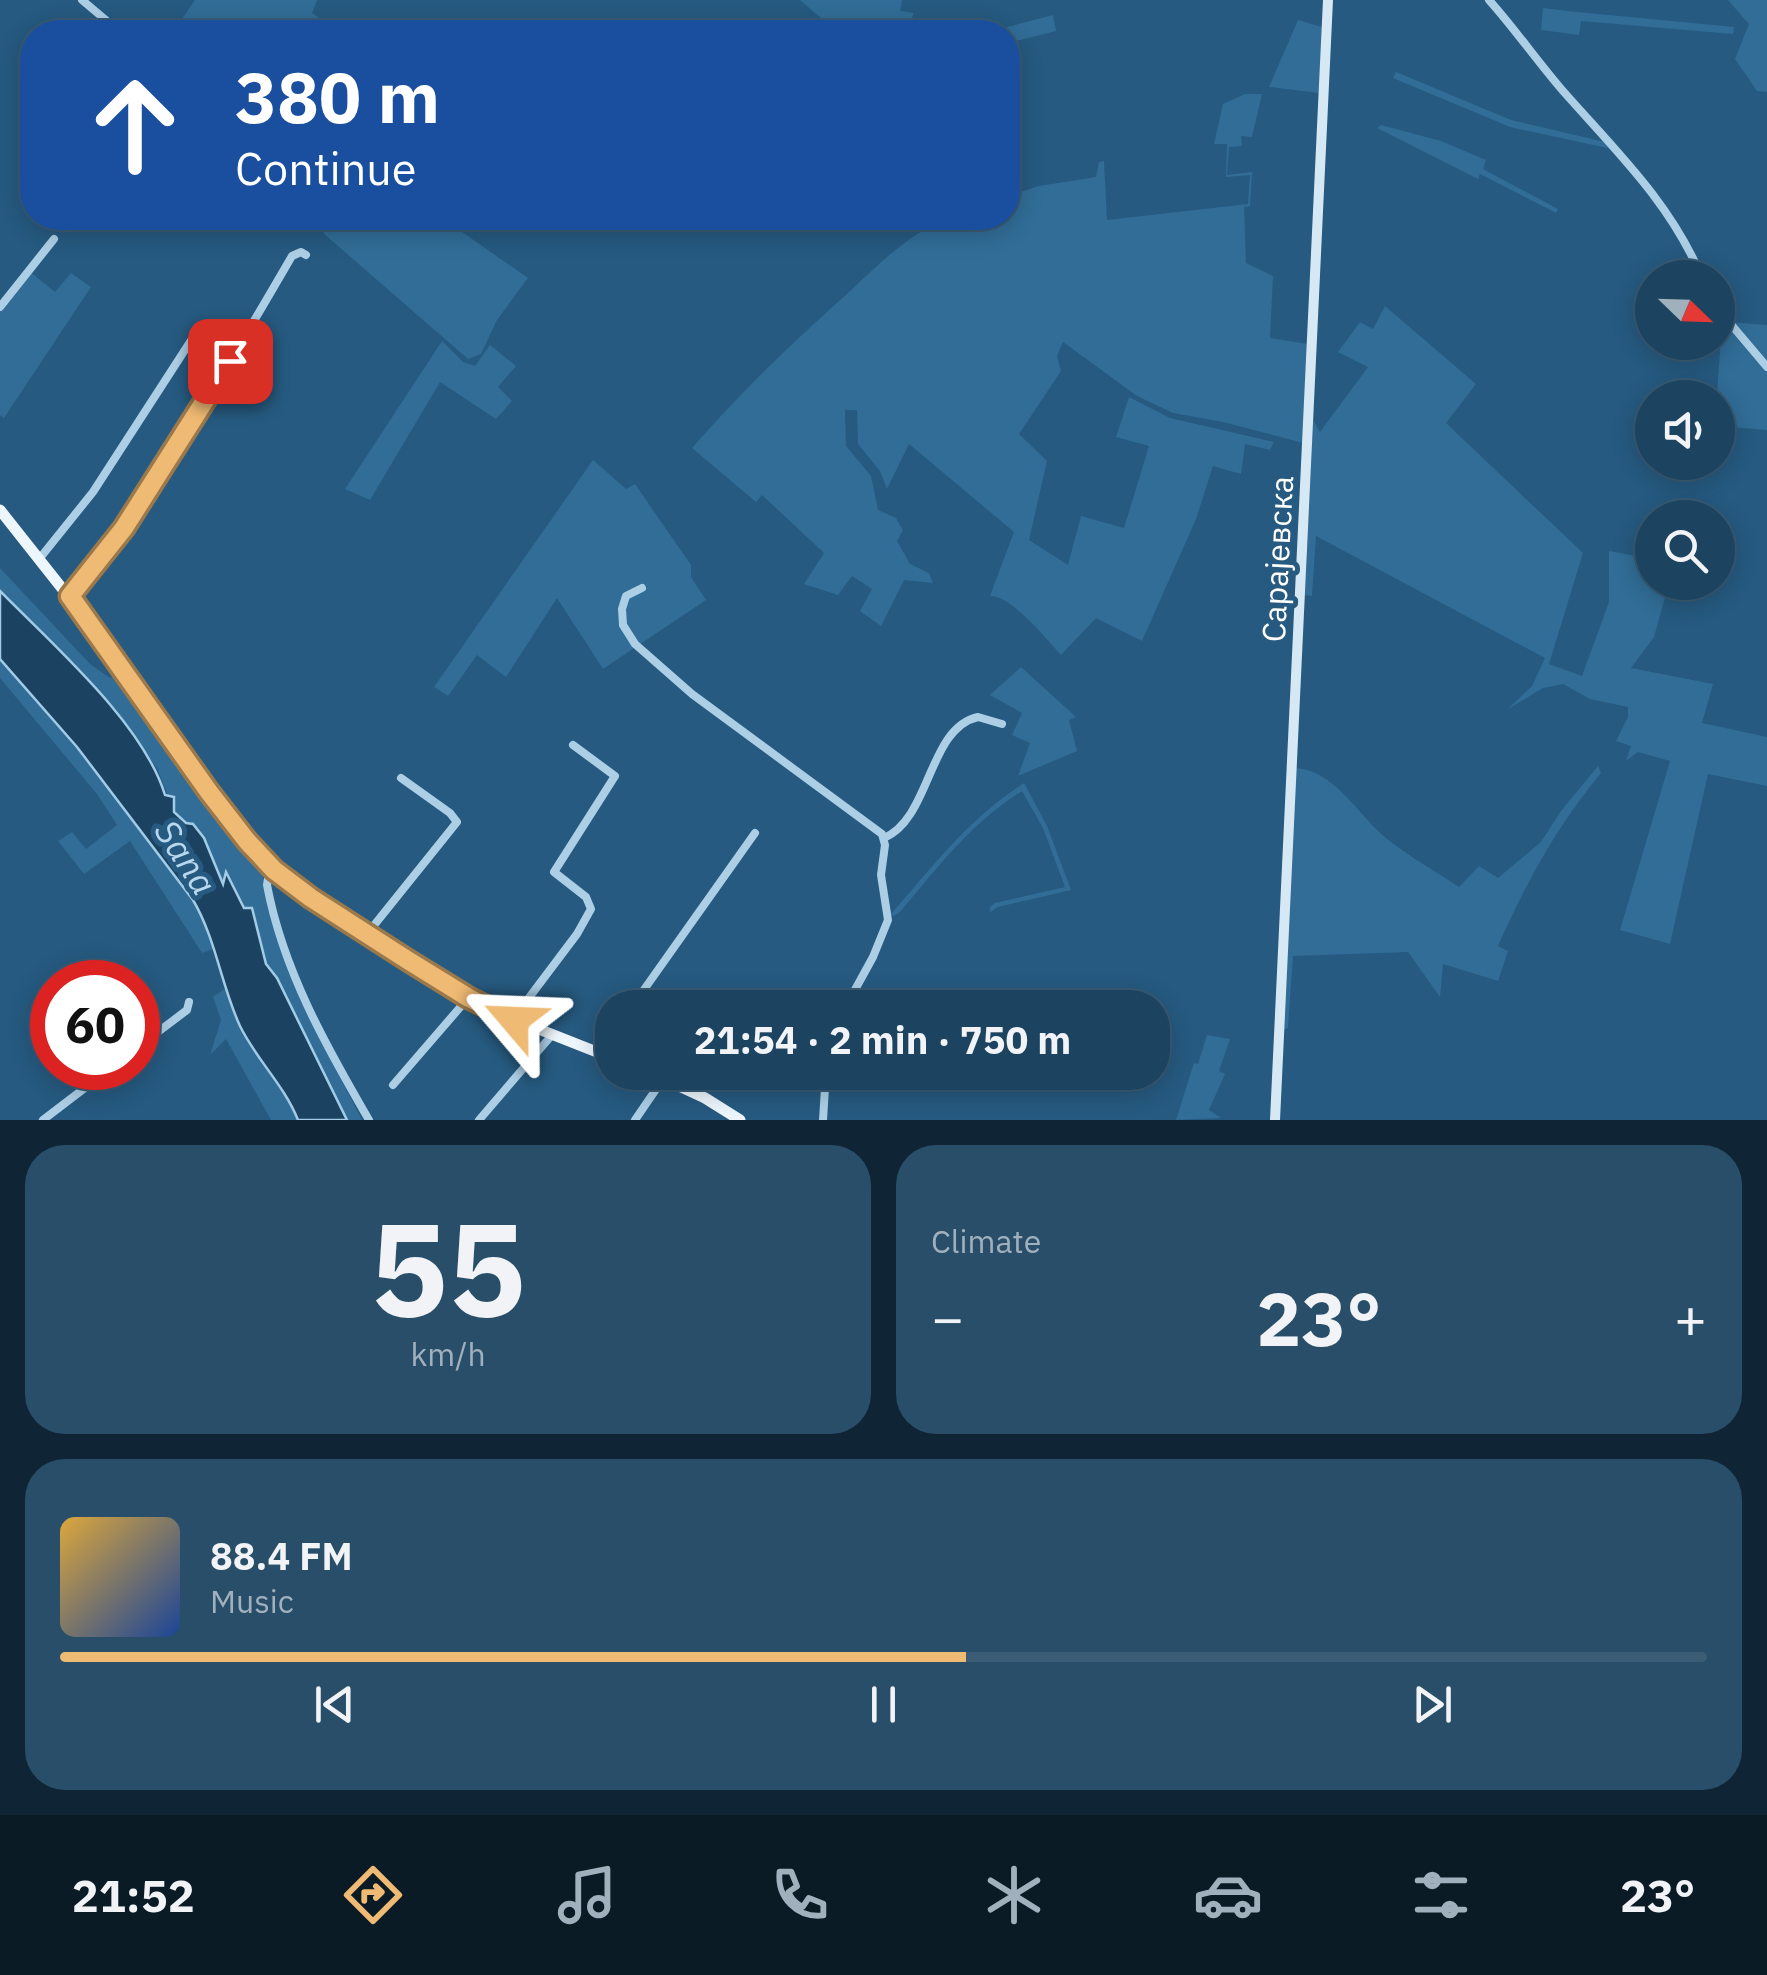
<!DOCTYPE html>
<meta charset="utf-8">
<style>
:root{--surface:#1c4460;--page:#294e69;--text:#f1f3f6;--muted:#a0b0bd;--line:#3a5c75;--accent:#efba73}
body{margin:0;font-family:"IBM Plex Sans",sans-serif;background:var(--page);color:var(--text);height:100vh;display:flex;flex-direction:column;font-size:38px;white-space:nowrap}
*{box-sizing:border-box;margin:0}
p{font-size:32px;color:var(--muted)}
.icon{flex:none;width:55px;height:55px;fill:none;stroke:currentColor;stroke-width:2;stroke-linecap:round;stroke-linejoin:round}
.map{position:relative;height:1120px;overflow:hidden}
.details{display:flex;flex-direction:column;gap:25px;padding:25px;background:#0f2535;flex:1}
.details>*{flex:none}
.hud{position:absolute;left:20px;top:20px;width:1000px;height:210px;border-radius:40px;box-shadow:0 5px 25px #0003,0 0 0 2px var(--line);background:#1a4fa0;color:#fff;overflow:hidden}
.needle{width:65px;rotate:113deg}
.controls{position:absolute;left:1635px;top:260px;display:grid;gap:20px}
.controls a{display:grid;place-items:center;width:100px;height:100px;border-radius:50%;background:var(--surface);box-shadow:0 5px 25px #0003,0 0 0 2px var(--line);font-size:50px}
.speed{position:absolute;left:30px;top:960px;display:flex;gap:20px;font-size:50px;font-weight:700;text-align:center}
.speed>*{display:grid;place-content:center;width:130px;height:130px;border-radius:50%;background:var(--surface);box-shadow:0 5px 25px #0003,0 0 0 2px var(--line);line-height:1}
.speed .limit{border:15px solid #d22;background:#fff;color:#111}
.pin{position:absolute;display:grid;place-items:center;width:85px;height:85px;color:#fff;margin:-42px;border-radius:20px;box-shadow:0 5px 15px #0006}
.me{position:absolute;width:110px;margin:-55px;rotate:296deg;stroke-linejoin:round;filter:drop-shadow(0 0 8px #0008)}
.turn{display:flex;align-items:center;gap:35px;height:210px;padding:0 50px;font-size:45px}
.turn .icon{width:130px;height:130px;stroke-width:2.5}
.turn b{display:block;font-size:70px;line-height:85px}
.big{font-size:75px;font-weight:700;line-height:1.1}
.details .tile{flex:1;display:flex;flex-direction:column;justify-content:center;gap:15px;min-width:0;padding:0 35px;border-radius:40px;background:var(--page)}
.details .dial{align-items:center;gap:0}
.dial b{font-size:130px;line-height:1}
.song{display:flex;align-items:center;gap:30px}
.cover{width:120px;height:120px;border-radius:15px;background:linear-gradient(135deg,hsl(40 70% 55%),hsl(220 70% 35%))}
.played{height:10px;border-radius:5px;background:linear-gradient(90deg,var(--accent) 55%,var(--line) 55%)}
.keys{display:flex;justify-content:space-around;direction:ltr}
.heat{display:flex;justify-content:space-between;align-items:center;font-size:55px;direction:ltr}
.details .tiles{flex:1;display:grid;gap:25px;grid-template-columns:1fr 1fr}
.tile:last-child{grid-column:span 2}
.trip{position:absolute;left:595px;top:990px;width:575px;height:100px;border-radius:40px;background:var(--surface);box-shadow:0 5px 25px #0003,0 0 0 2px var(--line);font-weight:700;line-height:100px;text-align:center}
.dock{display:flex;height:160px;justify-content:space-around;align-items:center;background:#0b1b26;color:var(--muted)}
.dock .icon{width:70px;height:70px}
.dock .on{color:var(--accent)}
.dock b{font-size:45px;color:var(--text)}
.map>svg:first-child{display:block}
.green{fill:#316d97}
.water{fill:#1b4260;stroke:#a2cbe6;stroke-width:2.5}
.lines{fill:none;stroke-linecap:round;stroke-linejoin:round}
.street{stroke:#adcfe6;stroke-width:8}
.secondary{stroke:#d7e8f5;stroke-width:10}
.primary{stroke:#eef6fd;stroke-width:11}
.route-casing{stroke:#9b794b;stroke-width:25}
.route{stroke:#efba73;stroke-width:18}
.labels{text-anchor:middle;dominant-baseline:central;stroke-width:10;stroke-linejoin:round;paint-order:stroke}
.street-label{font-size:32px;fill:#fff;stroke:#265a80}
.water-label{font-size:35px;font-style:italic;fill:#b9d8ee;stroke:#265a80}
</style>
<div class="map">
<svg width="1767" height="1120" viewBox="0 0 1767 1120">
<rect width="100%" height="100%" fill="#265a80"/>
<g class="green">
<path d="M195,0H317L312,13L339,32H217L210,26L202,32H173Z"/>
<path d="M800,0H902L900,11L914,13L906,32H837Z"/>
<path d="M1728,0H1767V92L1757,91L1735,59L1749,24Z"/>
<path d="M1543,8L1567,11L1734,27L1733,34L1581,21L1579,35L1541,30Z"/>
<path d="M1053,15L1056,31L1008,43V32H988Z"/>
<path d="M1298,20L1322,27L1319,93L1269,87Z"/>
<path d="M1396,72L1511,120L1605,142L1612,149L1510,127L1393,78Z"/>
<path d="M1245,94H1262L1252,137L1241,136L1242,146L1229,147L1227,175L1252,172L1250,206L1244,207L1246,263L1273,276L1270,338L1308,344L1303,443L1223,422L1173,413L1137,396L1063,342L1057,356L1061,371L1019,434L1047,461L1029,540L1068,565L1081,516L1124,528L1149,446L1116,437L1129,397L1170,418L1274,442L1270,450L1245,444L1241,474L1213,466L1196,519L1142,641L1096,618L1061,655C1045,638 1012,596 990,596L1014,532L909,444L887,489L880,471L858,444L857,410H845L846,446L871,476L878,510L896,518L903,530L897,541L910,564L929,573L933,583L904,580L881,626L860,611L872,589L852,576L838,595L804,584L824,553L762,495L756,502L692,448C741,392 793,342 849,292C877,266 910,232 947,219C964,213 989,218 1008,218V196L1039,186L1096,177L1099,162L1104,161L1107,220L1248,204L1250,175L1226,177L1227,144H1214L1223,104Z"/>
<path d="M1381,125L1441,141L1486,160L1483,169L1558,209L1556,213L1480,174L1478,179L1377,128Z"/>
<path d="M336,218H442L528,278L497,320L481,354L468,359L323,233Z"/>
<path d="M29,271L55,292L71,273L91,287L4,418L0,415V312Z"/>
<path d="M1385,306L1476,384L1446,423L1583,553L1549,664L1582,676L1609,602V551L1652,559V582L1669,583L1654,637L1631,668L1713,684L1702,723L1767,737V786L1708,774L1670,944L1620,930L1670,761L1638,752L1626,761L1631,746L1616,741L1628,717V707L1590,699L1563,684L1543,688L1508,709L1532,686L1545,658L1316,536L1312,596L1305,595L1313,420L1320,432L1368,367L1338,352L1360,322L1373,329Z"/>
<path d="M1718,306L1729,322L1767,325V430L1718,426V398H1709L1717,395L1721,337L1718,332Z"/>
<path d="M442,341L463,362L475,366L490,345L516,366L498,387L512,401L496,419L440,382L370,500L345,489Z"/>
<path d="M593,460L626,489L635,484L691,565V577L706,600L603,669L557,598L506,677L477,655L448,696L434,687Z"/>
<path d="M0,568L90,664L110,678L120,673L227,826L237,845L262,872L275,928L317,1033L362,1120H347L277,978L266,964L252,909L244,908L224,886L204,838L174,811L157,768L141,746L95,690L0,591Z"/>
<path d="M0,659L77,747L193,899L205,920L213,949L202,953L130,841L84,874L58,841L72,832L86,849L117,825L97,794L0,678Z"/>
<path d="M1021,667L1076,717L1069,720L1077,751L1018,776L1030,743L1012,735L1022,713L990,695Z"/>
<path d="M1598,766L1601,773C1556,828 1527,881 1498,946L1508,951L1498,981L1443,964L1440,997L1408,952L1293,956L1288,1028L1283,1030L1296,768C1334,770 1360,817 1387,839C1410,857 1435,871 1459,887L1479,866L1498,878L1541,842L1561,811Z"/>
<path d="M1024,783L1047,826L1071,890L998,907L990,912V907L995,903L1065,887L1043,828L1022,791C972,822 938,867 900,912L894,916L891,914C936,863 966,821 1024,783Z"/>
<path d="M226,988L230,1003L288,1096L298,1120H271L226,1039L210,1055L221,1020L213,997Z"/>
<path d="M1207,1035L1230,1039L1219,1071L1225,1074L1209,1110L1221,1118L1176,1120L1194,1063L1198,1064Z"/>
</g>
<path class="water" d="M0,591C53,645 143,723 165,795L174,797V812L186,823L193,824L204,838L223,884L226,872L244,908H252L266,964L277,978L347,1120H298C284,1085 256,1059 240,1026C221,985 216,939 193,900L77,747L0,659Z"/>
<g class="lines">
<g class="street">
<path d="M82,0L120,32"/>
<path d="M1489,0C1515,29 1537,61 1563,91C1615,150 1671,203 1702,278"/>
<path d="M0,307L54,239"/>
<path d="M1718,309L1767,367"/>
<path d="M40,558L93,492L192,339"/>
<path d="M642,588L626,596L622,609L623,625L635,644L692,694L882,834L885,845L881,875L888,920L873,957L845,1008"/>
<path d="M70,596C155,491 224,373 292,256L301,252L306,255"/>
<path d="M884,838C931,818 928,728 978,717L1002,724"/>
<path d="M274,870L268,879L267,885C283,970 326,1046 369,1120"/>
<path d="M367,934L457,822L450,813L401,778"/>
<path d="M631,1008L755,833"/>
<path d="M513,1019L577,934L591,909L586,897L554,872L615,776L573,745"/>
<path d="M138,1047L187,1010L189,1002"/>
<path d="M601,1053L612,1035"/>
<path d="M393,1085L469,997"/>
<path d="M43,1120L111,1068"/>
<path d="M479,1120L552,1035"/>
<path d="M635,1120L663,1079"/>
<path d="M823,1120L826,1072"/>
</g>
<path class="secondary" d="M1275,1120L1328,0"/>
<g class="primary">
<path d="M0,510L110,649L209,792L247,841L274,870L311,899L469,997L513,1019L612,1058"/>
<path d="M649,1072L705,1098L740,1120"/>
</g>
</g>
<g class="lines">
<g class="route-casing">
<path id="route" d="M230,361L124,528L70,596L209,792L247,841L274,870L311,898L409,961L469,998L514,1020"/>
</g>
<use href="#route" class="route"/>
</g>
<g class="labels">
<g class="street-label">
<text transform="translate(1277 559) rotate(-87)">Сарајевска</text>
</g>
<g class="water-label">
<text transform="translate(186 857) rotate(57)">Sana</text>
</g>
</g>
</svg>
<div class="controls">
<a><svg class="needle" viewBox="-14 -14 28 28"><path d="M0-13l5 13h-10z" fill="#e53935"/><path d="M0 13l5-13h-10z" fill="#a0b0bd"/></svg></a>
<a><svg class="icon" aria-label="sound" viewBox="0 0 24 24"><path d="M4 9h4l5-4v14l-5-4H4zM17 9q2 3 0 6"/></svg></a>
<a><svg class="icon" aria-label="search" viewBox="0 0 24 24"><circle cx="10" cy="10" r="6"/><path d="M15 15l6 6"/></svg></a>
</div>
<div class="speed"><div class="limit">60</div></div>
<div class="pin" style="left:230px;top:361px;background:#d93025"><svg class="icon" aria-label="arrive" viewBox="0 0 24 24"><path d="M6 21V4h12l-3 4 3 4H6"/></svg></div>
<svg class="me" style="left:514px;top:1020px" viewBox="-20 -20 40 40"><path d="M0-17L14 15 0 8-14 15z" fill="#efba73" stroke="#fff" stroke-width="4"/></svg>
<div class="trip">21:54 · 2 min · 750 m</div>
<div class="hud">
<div class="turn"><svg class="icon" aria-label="ahead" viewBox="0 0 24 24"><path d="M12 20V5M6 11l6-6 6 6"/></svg><div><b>380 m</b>Continue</div></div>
</div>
</div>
<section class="details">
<div class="tiles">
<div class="tile dial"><b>55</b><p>km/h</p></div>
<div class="tile"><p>Climate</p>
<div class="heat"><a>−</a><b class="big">23°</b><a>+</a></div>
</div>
<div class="tile">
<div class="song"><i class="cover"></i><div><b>88.4 FM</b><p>Music</p></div></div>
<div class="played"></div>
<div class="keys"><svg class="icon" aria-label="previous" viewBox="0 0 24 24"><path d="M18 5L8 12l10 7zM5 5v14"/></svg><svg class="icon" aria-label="pause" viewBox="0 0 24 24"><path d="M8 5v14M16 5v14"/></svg><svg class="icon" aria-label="next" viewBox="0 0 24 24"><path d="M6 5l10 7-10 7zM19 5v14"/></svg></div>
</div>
</div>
</section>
<nav class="dock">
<b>21:52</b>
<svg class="icon on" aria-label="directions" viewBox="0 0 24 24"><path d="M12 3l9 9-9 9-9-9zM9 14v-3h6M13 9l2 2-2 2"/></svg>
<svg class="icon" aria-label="music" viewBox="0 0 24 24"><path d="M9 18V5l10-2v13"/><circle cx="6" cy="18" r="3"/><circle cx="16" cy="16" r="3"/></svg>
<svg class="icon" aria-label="phone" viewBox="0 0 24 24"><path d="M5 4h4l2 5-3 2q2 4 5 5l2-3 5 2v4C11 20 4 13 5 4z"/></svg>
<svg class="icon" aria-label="climate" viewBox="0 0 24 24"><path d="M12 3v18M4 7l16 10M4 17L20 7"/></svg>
<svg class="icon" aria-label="car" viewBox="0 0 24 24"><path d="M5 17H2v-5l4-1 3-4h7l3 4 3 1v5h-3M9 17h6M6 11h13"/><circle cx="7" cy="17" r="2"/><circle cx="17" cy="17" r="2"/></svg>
<svg class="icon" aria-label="filters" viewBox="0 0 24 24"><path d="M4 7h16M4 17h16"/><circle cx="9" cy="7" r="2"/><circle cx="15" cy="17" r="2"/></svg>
<b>23°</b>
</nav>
